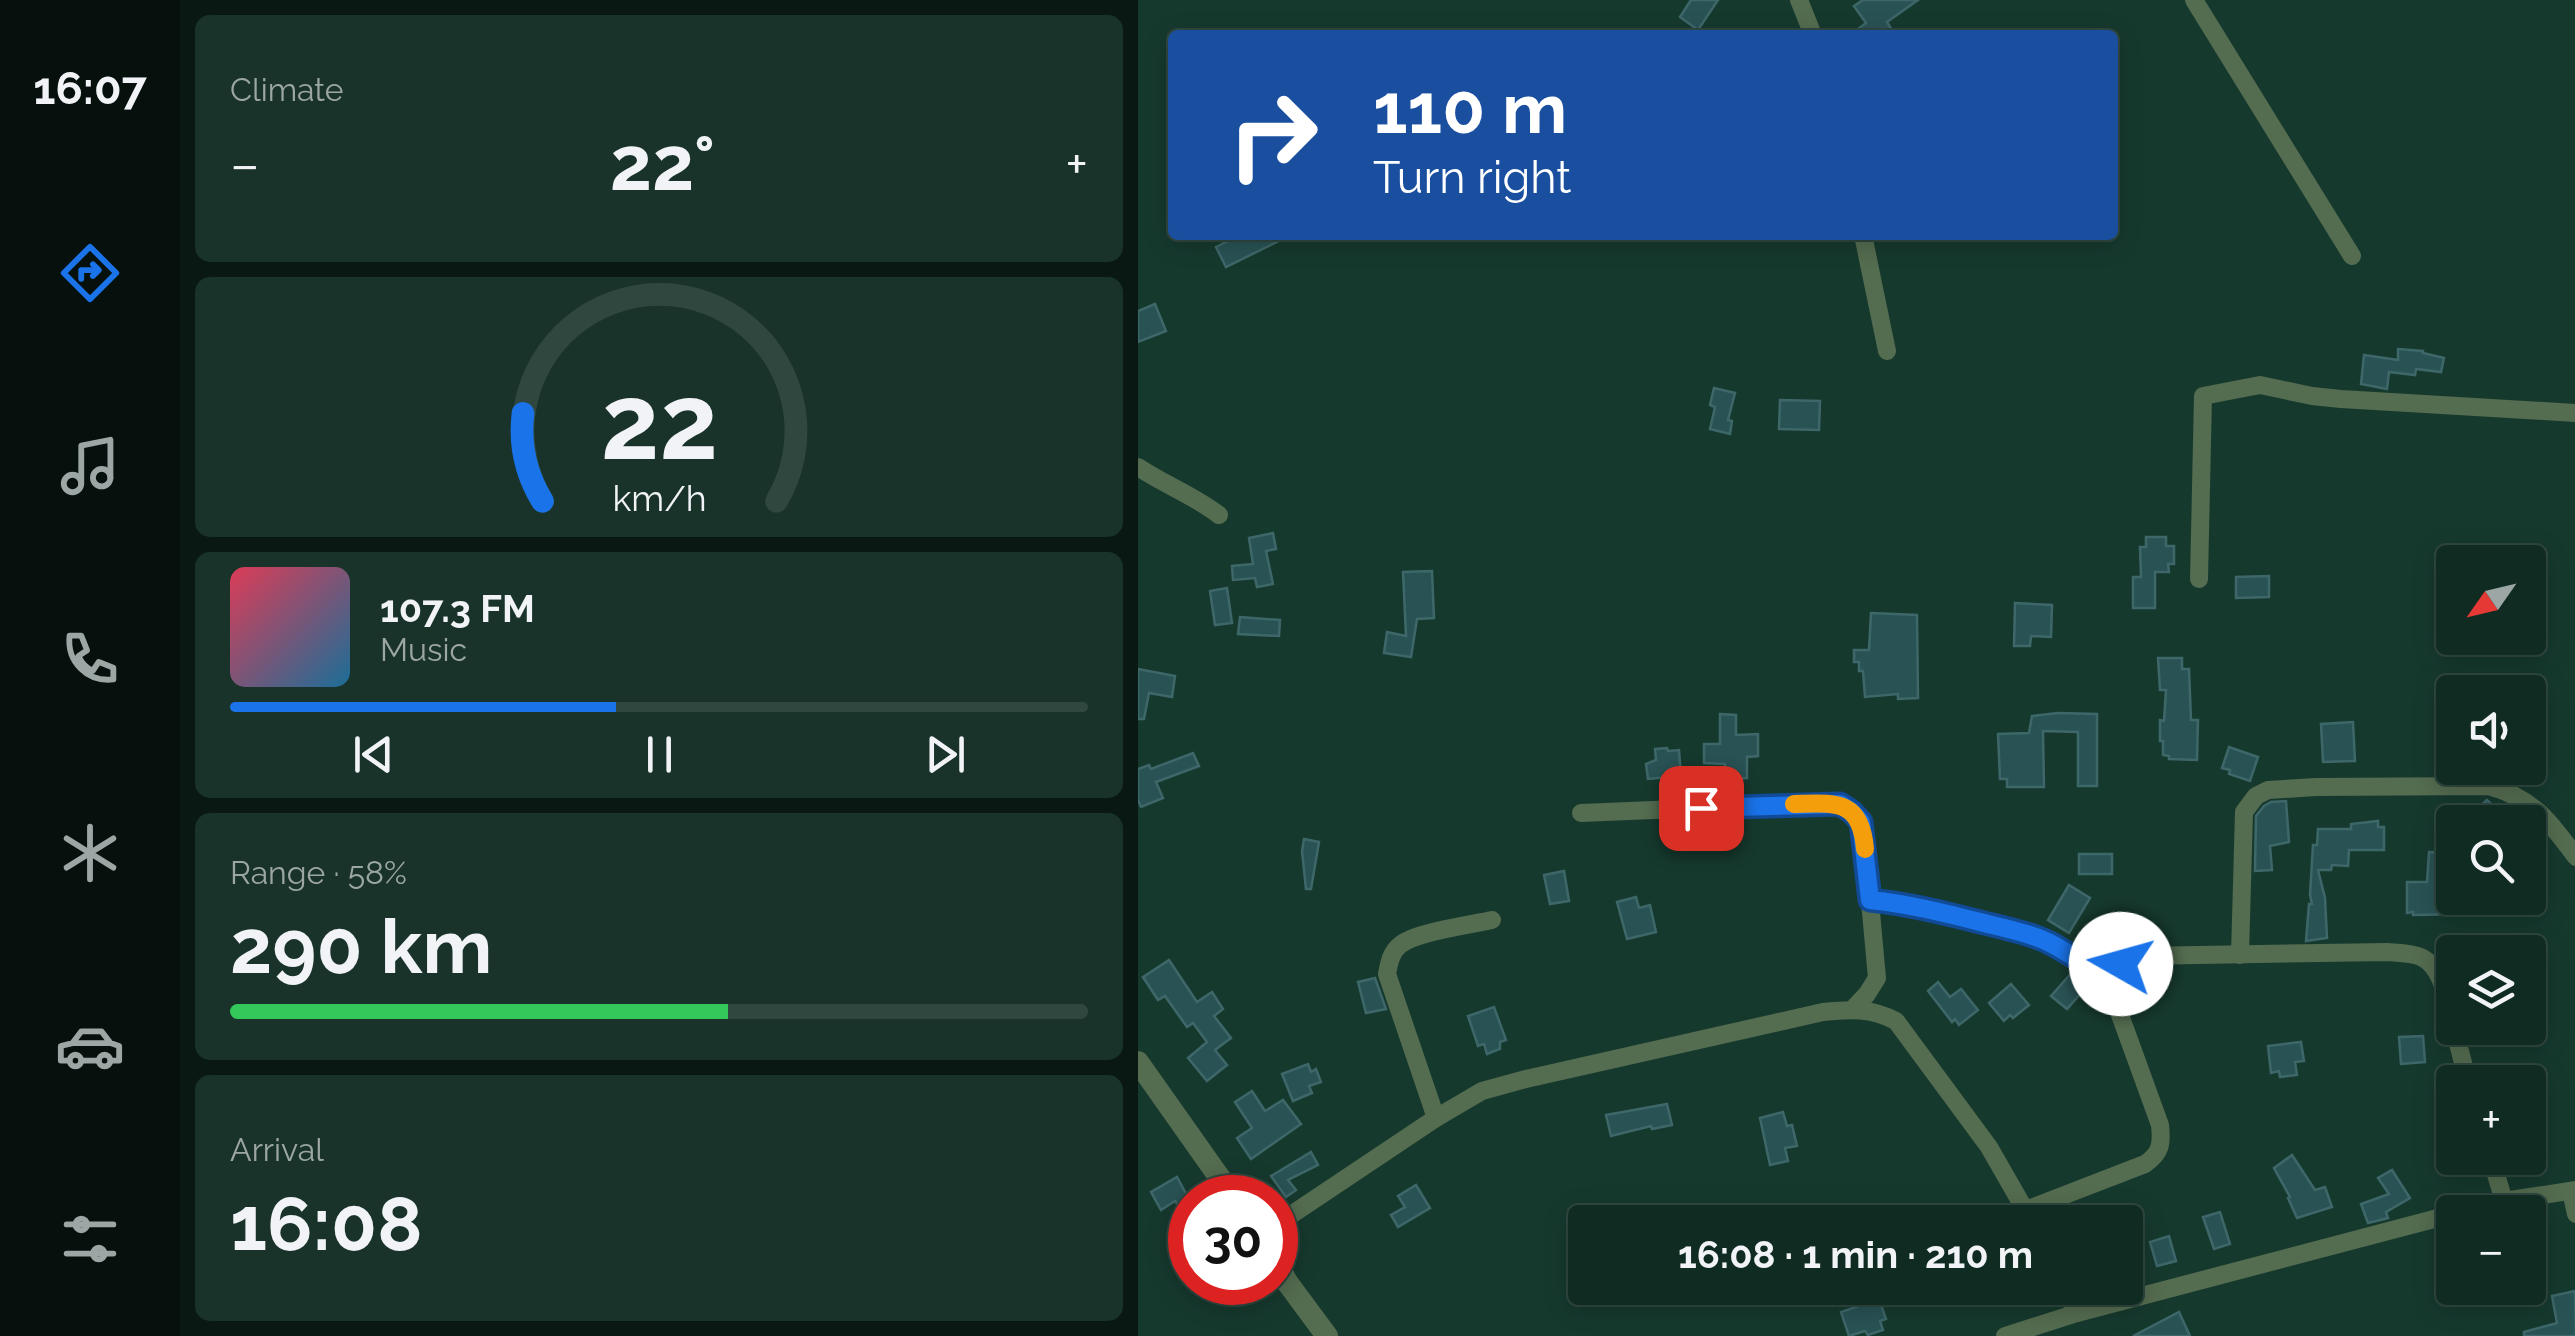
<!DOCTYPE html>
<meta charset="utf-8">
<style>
:root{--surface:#102b22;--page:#19332a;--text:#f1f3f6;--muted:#9ca7a5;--line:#304740;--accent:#1a73e8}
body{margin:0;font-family:Raleway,sans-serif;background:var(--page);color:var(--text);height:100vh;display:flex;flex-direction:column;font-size:38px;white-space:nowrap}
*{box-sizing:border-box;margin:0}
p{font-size:32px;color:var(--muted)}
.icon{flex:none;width:55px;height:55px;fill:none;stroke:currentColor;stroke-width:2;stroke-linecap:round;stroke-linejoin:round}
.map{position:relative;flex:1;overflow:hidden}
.panel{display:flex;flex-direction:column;gap:15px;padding:15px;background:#091813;width:958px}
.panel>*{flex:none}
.banner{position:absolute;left:30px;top:30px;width:950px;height:210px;border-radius:10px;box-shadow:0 5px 25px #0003,0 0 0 2px var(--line);background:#1a4fa0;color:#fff;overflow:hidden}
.needle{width:65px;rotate:236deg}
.fabs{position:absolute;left:1298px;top:545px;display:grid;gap:20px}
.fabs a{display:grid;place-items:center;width:110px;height:110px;border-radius:10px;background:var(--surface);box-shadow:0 5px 25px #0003,0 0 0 2px var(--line);font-size:50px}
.speed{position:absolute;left:30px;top:1175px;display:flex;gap:20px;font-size:50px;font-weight:700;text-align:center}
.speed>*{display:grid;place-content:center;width:130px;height:130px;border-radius:50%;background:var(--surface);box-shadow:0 5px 25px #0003,0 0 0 2px var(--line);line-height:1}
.speed .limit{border:15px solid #d22;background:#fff;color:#111}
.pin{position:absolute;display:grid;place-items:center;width:85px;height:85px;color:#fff;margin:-42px;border-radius:20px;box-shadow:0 5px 15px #0006}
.me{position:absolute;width:110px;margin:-55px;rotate:277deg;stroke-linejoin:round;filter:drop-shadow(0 0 8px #0008)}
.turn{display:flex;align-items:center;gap:35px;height:210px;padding:0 40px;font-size:45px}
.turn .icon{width:130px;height:130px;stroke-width:2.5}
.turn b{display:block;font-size:70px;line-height:85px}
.big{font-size:75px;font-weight:700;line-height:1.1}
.panel .card{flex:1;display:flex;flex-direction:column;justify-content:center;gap:15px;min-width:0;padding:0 35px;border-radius:15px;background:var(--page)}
.panel .dial{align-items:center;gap:0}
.dial svg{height:260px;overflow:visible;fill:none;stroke:var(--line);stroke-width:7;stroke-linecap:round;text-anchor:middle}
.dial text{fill:var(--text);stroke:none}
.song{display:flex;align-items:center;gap:30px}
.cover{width:120px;height:120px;border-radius:15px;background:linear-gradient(135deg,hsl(350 70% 55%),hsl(200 70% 35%))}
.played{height:10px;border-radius:5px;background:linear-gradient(90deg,var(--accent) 45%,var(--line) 45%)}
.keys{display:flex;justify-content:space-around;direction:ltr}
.heat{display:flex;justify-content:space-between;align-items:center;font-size:55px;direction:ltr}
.charge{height:15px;border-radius:8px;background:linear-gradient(90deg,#34c759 58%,var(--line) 0)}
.trip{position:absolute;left:430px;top:1205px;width:575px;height:100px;border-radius:10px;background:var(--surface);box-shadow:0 5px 25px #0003,0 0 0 2px var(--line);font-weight:700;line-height:100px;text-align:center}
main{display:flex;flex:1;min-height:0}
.tab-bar{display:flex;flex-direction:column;width:180px;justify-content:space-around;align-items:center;background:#06110e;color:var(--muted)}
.tab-bar .icon{width:70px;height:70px}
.tab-bar .current{color:var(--accent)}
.tab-bar b{font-size:45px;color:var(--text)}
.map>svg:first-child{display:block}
.building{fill:#295254;stroke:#3e6769;stroke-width:2.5}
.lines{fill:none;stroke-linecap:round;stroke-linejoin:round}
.minor{stroke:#546c50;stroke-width:18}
.tertiary{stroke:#546c50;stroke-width:22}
.route-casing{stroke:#114b97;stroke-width:25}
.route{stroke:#1a73e8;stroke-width:18}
.slow{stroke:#f59e0b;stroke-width:18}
</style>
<main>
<nav class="tab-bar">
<b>16:07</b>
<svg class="icon current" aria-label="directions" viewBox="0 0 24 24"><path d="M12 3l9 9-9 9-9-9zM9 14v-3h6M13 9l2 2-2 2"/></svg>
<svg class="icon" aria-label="music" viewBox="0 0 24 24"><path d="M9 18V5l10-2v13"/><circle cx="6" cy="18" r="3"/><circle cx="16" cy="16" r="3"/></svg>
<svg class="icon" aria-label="phone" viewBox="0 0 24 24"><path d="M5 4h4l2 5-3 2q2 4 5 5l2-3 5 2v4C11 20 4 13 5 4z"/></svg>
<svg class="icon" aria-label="climate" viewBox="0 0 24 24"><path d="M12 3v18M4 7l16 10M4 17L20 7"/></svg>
<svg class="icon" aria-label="car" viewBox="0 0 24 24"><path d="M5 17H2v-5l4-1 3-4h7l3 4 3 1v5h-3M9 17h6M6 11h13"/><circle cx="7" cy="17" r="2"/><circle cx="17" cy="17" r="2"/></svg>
<svg class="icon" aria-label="filters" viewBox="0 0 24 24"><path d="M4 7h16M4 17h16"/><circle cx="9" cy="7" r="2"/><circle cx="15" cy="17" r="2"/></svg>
</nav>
<section class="panel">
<div class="card"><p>Climate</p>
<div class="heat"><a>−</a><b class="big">22°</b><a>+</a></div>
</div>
<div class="card dial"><svg viewBox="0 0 100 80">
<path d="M14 69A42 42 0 1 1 86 69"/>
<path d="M14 69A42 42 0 0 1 8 42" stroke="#1a73e8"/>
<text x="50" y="56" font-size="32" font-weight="700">22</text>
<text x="50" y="72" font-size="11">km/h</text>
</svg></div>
<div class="card">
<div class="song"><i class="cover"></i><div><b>107.3 FM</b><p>Music</p></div></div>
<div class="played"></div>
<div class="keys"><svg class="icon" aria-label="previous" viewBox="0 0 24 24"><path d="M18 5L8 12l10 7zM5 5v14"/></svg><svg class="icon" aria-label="pause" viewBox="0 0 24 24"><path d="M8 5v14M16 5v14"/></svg><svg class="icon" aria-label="next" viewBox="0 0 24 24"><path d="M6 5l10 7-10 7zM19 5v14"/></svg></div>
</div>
<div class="card"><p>Range · 58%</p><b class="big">290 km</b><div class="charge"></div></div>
<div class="card"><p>Arrival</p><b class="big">16:08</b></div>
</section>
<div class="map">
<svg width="1438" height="1336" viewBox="0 0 1438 1336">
<rect width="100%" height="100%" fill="#16392e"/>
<g class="building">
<path d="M553,0H580L560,30L542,17Z"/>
<path d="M725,0H780L749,22L754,30L746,35H712L728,23L716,6Z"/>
<path d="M102,235H153L88,267L78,247Z"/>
<path d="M17,304L28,331L0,342V311Z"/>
<path d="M1260,349L1285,351V353L1306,358L1303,372L1278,369L1277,375L1251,372L1249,389L1223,384L1226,355L1260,360Z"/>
<path d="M576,388L597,393L590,420L594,421L592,434L572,429L577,407L572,405Z"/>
<path d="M642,400L682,401L681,430L641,429Z"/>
<path d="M135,533L138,549L128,551L135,584L119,587L117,578L95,580L94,566L115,564L111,538Z"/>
<path d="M1008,537H1028V546H1036V564H1030L1031,572H1017V608H995V577H1003L1002,547H1008Z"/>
<path d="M294,571L296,618L279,619L273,657L246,653L249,632L268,636L265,572Z"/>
<path d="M1131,576V597L1098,598V577Z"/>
<path d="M89,588L94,623L77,625L72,591Z"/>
<path d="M877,603L914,605L913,637L893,636L892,646H876Z"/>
<path d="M733,613L779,615L780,698L760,699V694L727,697L725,671H721V662H716V650H731Z"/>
<path d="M102,617L142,620L141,636L100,634Z"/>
<path d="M1020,658H1044V669H1051L1053,720H1060L1059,760L1031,759V756L1025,755V741H1022V720L1026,721L1028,690H1022Z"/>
<path d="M0,669L37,676L34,697L11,693L6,719H0Z"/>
<path d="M920,713L959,714V786H940V732L905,731L906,787H869V779H862L860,734L891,733L894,716Z"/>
<path d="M582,714L598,715V735L620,734V756L609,757V778L588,779L587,764L566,763V744H582Z"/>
<path d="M1215,722L1217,761L1185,762L1183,724Z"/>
<path d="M1091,747L1120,757L1112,781L1091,774L1092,770L1084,768Z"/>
<path d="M529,748L530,751L541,750L543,776L510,779L508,764L518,760L517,749Z"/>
<path d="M55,753L61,766L18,782L25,798L3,807L0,800V769L11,765L13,769Z"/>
<path d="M1349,800L1355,806L1357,805L1373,822H1324Z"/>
<path d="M1148,801L1151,842L1132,846L1134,870L1117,871L1118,816L1126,806L1133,802Z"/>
<path d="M1240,821V827H1246V850H1211L1210,866L1194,865L1193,870H1180L1187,898L1189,938L1168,941L1171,904H1174L1172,895L1175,845H1179L1180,829H1213V824Z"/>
<path d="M166,839L181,842L173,889H168L164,851Z"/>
<path d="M1291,852L1313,853L1312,882H1315V898H1325V914L1275,915V912L1269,913V882H1289Z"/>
<rect x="941" y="854" width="33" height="20"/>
<path d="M426,871L431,901L412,904L406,875Z"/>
<path d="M931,885L952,898L931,933L910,920Z"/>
<path d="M498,897L501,908L512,905L518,932L489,939L479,902Z"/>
<path d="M31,960L59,1002L74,992L85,1009L76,1016L93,1038L77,1050L89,1065L69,1081L50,1058L69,1042L55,1023L49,1027L27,996L20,1000L5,977Z"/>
<path d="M936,970L952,983L929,1009L913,996Z"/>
<path d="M237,978L248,1009L228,1013L220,982Z"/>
<path d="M800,982L812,997L823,989L840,1010L821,1025L817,1019L814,1022L790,991Z"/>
<path d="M873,984L891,1005L875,1018L872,1015L866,1021L851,1003Z"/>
<path d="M356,1007L368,1040L362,1042V1049L349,1054L346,1044L340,1046L330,1016Z"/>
<path d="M1285,1036L1287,1062L1263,1064L1261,1037Z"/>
<path d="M1163,1042L1166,1061L1157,1062L1159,1075L1142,1077L1141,1071L1133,1073L1130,1046Z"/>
<path d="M170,1064L173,1072L178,1069L183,1082L171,1086L174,1093L155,1101L144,1074Z"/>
<path d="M114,1091L127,1111L145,1100L163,1124L113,1159L99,1138L114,1128L97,1102Z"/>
<path d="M529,1104L534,1125L514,1129L513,1126L473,1136L468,1115Z"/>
<path d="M645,1112L649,1126L654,1125L659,1146L647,1148L650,1161L632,1165L622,1118Z"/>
<path d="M173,1152L180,1165L150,1180L158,1190L148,1197L133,1176Z"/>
<path d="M1154,1155L1177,1190L1187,1187L1194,1207L1159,1218L1150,1198L1152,1197L1136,1168Z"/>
<path d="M1254,1170L1272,1198L1248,1212L1250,1218L1230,1223L1223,1204L1251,1194L1240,1178Z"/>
<path d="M39,1177L52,1201V1222L37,1201L23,1210L13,1192Z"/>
<path d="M278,1185L292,1208L260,1227L253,1215L267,1207L260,1196Z"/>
<path d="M1082,1212L1092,1244L1076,1249L1065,1217Z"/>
<path d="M1031,1236L1038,1261L1019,1266L1012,1242Z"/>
<path d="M1437,1291L1438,1336H1386V1332L1419,1323L1414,1296Z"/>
<path d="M741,1299L748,1319L742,1321L745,1330L730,1335L727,1331L711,1336L703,1312Z"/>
<path d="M1041,1312L1052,1336H995Z"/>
</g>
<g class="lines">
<g class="minor">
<path d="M661,0L675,35"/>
<path d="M1056,0L1214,256"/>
<path d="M725,235L749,351"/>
<path d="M0,467C27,485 55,495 81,515"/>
<path d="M1061,579L1065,396L1122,385L1174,396L1203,399L1438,413"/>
<path d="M443,813L682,803C708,804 719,810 726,836L739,978L729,994L715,1009"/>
<path d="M732,899L771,904L901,938L930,955L965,968L983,964L1000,956L1249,952C1260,953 1273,953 1283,957C1306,968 1309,1003 1315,1025"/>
<path d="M1102,955L1106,812L1118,796L1130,790L1178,787L1351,786C1395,798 1412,822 1438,857"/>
<path d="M1316,1028L1330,1082"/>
<path d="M298,1118L249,974C251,963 253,952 262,945C278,932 331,925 354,920"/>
<path d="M1353,1158L1366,1201"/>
<path d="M1433,1191L1438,1214"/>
<path d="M888,1210L1007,1164C1023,1153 1024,1144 1022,1125L965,968"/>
<path d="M1321,1212L1366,1201L1438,1190"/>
<path d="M138,1225L298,1118L344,1091L388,1079L685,1012C713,1009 733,1008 758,1021L851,1147L894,1222"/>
<path d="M926,1288L939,1313"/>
<path d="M867,1336L939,1313L1315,1214"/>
</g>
<g class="tertiary">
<path d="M0,1062L96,1198"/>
<path d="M138,1262L149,1282L189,1336"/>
</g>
</g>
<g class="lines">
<g class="route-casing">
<path id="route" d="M563,808L702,804L714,812L723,822L732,900C771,904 807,913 846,923C863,927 881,931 898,937C933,949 940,972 983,964"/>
</g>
<use href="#route" class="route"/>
<path class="slow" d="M656,804C698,803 723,799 727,849"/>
</g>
</svg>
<div class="fabs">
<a><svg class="needle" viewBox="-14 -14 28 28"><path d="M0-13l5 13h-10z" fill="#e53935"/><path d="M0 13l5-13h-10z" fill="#9ca7a5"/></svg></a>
<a><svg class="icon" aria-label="sound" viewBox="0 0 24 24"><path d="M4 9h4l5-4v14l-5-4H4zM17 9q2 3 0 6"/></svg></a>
<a><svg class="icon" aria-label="search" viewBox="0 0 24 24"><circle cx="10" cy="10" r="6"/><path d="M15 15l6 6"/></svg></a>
<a><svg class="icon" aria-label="layers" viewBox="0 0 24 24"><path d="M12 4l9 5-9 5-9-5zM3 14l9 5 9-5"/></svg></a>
<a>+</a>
<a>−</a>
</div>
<div class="speed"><div class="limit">30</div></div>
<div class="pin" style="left:563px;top:808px;background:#d93025"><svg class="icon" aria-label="arrive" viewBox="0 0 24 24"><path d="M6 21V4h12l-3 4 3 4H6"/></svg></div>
<svg class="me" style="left:983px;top:964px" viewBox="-20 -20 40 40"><circle r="19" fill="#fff"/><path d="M0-13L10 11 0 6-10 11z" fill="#1a73e8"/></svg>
<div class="trip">16:08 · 1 min · 210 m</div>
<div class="banner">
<div class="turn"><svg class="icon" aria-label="right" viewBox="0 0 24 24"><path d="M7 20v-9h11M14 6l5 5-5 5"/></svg><div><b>110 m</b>Turn right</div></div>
</div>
</div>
</main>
